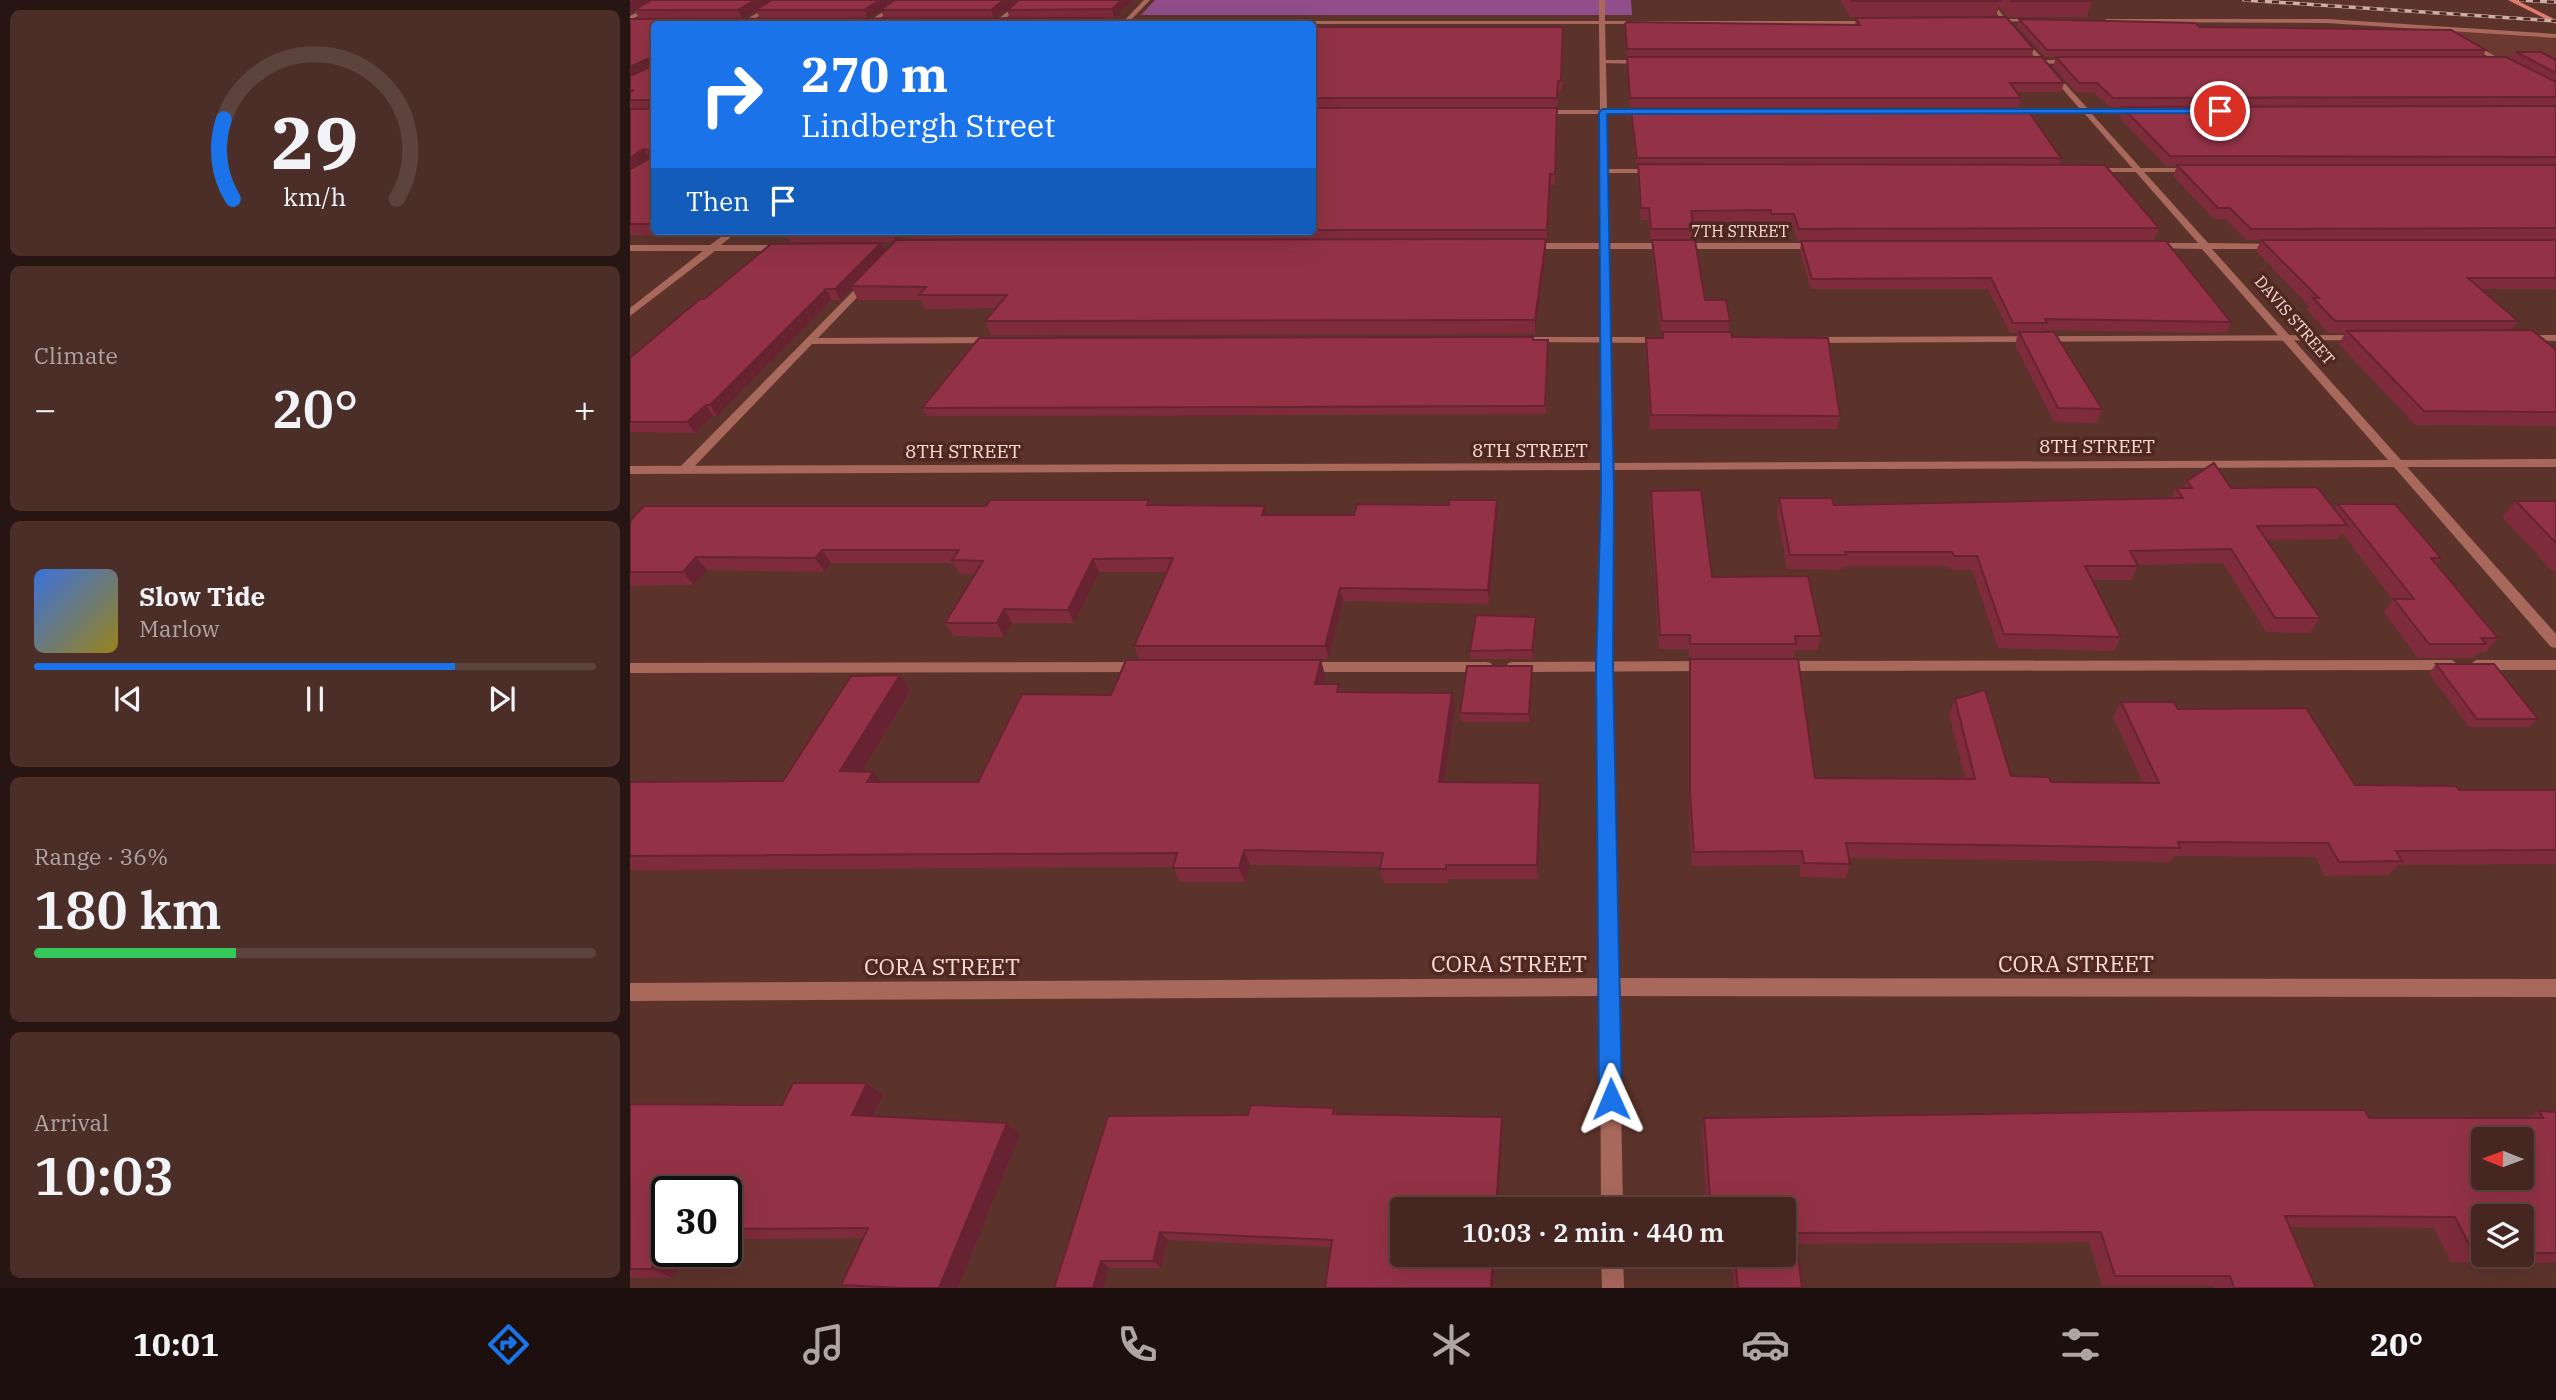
<!DOCTYPE html>
<meta charset="utf-8">
<style>
:root{--surface:#452620;--page:#4c2e29;--text:#f1f3f6;--muted:#b0a5a5;--line:#5d433e;--accent:#1a73e8}
body{margin:0;font-family:"IBM Plex Serif",serif;background:var(--page);color:var(--text);height:100vh;display:flex;flex-direction:column;font-size:26px;white-space:nowrap}
*{box-sizing:border-box;margin:0}
p{font-size:23px;color:var(--muted)}
.icon{flex:none;width:38px;height:38px;fill:none;stroke:currentColor;stroke-width:2;stroke-linecap:round;stroke-linejoin:round}
.map{position:relative;flex:1;overflow:hidden}
.panel{display:flex;flex-direction:column;gap:10px;padding:10px;background:#261512;width:630px}
.panel>*{flex:none}
.banner{position:absolute;left:21px;top:21px;width:665px;height:214px;border-radius:7px;box-shadow:0 7px 28px #0002,0 0 0 2px var(--line);background:#1a73e8;color:#fff;overflow:hidden}
.needle{width:46px;rotate:271deg}
.controls{position:absolute;left:1841px;top:1127px;display:grid;gap:14px}
.controls a{display:grid;place-items:center;width:63px;height:63px;border-radius:7px;background:var(--surface);box-shadow:0 7px 28px #0002,0 0 0 2px var(--line);font-size:35px}
.speed{position:absolute;left:21px;top:1176px;display:flex;gap:14px;font-size:35px;font-weight:700;text-align:center}
.speed>*{display:grid;place-content:center;width:91px;height:91px;border-radius:50%;background:var(--surface);box-shadow:0 7px 28px #0002,0 0 0 2px var(--line);line-height:1}
.speed .limit{border:4px solid #111;border-radius:10px;background:#fff;color:#111}
.pin{position:absolute;display:grid;place-items:center;width:60px;height:60px;color:#fff;margin:-30px;border:4px solid #fff;border-radius:50%;box-shadow:0 2px 7px #0007}
.me{position:absolute;width:77px;margin:-38px;rotate:359deg;stroke-linejoin:round;filter:drop-shadow(0 0 5px #0008)}
.turn{display:flex;align-items:center;gap:24px;height:147px;padding:0 35px;font-size:32px}
.turn .icon{width:91px;height:91px;stroke-width:2.5}
.turn b{display:block;font-size:49px;line-height:60px}
.then{display:flex;align-items:center;height:66px;padding:0 35px;background:#0003;gap:14px;font-size:26px}
.big{font-size:52px;font-weight:600;line-height:1.1}
.panel .card{flex:1;display:flex;flex-direction:column;justify-content:center;gap:10px;min-width:0;padding:0 24px;border-radius:10px;background:var(--page)}
.panel .dial{align-items:center;gap:0}
.dial svg{height:182px;overflow:visible;fill:none;stroke:var(--line);stroke-width:7;stroke-linecap:round;text-anchor:middle}
.dial text{fill:var(--text);stroke:none}
.song{display:flex;align-items:center;gap:21px}
.cover{width:84px;height:84px;border-radius:10px;background:linear-gradient(135deg,hsl(220 70% 55%),hsl(50 70% 35%))}
.played{height:7px;border-radius:4px;background:linear-gradient(90deg,var(--accent) 75%,var(--line) 75%)}
.keys{display:flex;justify-content:space-around;direction:ltr}
.heat{display:flex;justify-content:space-between;align-items:center;font-size:38px;direction:ltr}
.charge{height:10px;border-radius:5px;background:linear-gradient(90deg,#34c759 36%,var(--line) 0)}
.trip{position:absolute;left:760px;top:1197px;width:406px;height:70px;border-radius:7px;background:var(--surface);box-shadow:0 7px 28px #0002,0 0 0 2px var(--line);font-weight:600;line-height:70px;text-align:center}
.menu{display:flex;height:112px;justify-content:space-around;align-items:center;background:#1c0f0d;color:var(--muted)}
.menu .icon{width:49px;height:49px}
.menu .selected{color:var(--accent)}
.menu b{font-size:32px;color:var(--text)}
main{display:flex;flex:1;min-height:0}
.map>svg:first-child{display:block}
.built{fill:#6b3930}
.green{fill:#914e8a}
.lines{fill:none;stroke-linecap:round;stroke-linejoin:round}
.service{fill:#a9685c;fill-rule:evenodd}
.minor{fill:#a9685c;fill-rule:evenodd}
.secondary{fill:#e27c6a;fill-rule:evenodd}
.rail-casing{stroke:#cdaea9;stroke-width:3.5}
.rail{stroke:#512821;stroke-width:2.5;stroke-dasharray:7;stroke-linecap:butt}
.wall{fill:#7e2b3c;fill-rule:evenodd}
.shaded-wall{fill:#672331}
.building{fill:#933246;stroke:#672331;stroke-width:2;fill-rule:evenodd}
.route{fill:#1a73e8;stroke:#114b97;stroke-width:2}
.labels{text-anchor:middle;dominant-baseline:central;stroke-width:7;stroke-linejoin:round;paint-order:stroke}
.far-street-label{font-size:16px;fill:#f5dad5;stroke:#512821}
.street-label{font-size:19px;fill:#f5dad5;stroke:#512821}
.near-street-label{font-size:23px;fill:#f5dad5;stroke:#512821}
</style>
<main>
<section class="panel">
<div class="card dial"><svg viewBox="0 0 100 80">
<path d="M14 69A42 42 0 1 1 86 69"/>
<path d="M14 69A42 42 0 0 1 10 34" stroke="#1a73e8"/>
<text x="50" y="56" font-size="32" font-weight="700">29</text>
<text x="50" y="72" font-size="11">km/h</text>
</svg></div>
<div class="card"><p>Climate</p>
<div class="heat"><a>−</a><b class="big">20°</b><a>+</a></div>
</div>
<div class="card">
<div class="song"><i class="cover"></i><div><b>Slow Tide</b><p>Marlow</p></div></div>
<div class="played"></div>
<div class="keys"><svg class="icon" aria-label="previous" viewBox="0 0 24 24"><path d="M18 5L8 12l10 7zM5 5v14"/></svg><svg class="icon" aria-label="pause" viewBox="0 0 24 24"><path d="M8 5v14M16 5v14"/></svg><svg class="icon" aria-label="next" viewBox="0 0 24 24"><path d="M6 5l10 7-10 7zM19 5v14"/></svg></div>
</div>
<div class="card"><p>Range · 36%</p><b class="big">180 km</b><div class="charge"></div></div>
<div class="card"><p>Arrival</p><b class="big">10:03</b></div>
</section>
<div class="map">
<svg width="1926" height="1288" viewBox="0 0 1926 1288">
<rect width="100%" height="100%" fill="#5c332b"/>
<path class="built" d="M1808,28L1926,36V93Z"/>
<path class="green" d="M525,0H1001L1002,15H511Z"/>
<g class="lines">
<g class="service">
<path d="M32,0H40L0,20V16Z"/>
<path d="M272,0H279L240,24H234Z"/>
<path d="M514,0H520L497,24H491Z"/>
<path d="M969,0H975V22L972,24L969,22Z"/>
<path d="M1355,0H1361L1378,22H1374Z"/>
<path d="M1837,42H1841L1875,62L1861,63V61L1864,60L1837,44Z"/>
<path d="M972,60H1016L1019,62L1016,64L970,63Z"/>
<path d="M1397,60H1443L1446,62L1443,64L1395,63Z"/>
<path d="M1462,168H1564L1568,170L1564,172H1459L1458,170Z"/>
<path d="M974,169H1025L1029,171L1025,173H971V169Z"/>
<path d="M237,279L240,280V284L188,338L364,337L369,340L364,343L182,344L59,472H51V466L234,280Z"/>
<path d="M1732,335L1737,338L1736,340L1182,343L1177,340L1182,337Z"/>
<path d="M1892,335H1926V341L1888,340V336Z"/>
<path d="M898,337H1032L1037,340L1032,343L894,342L893,340Z"/>
<path d="M1822,660L1829,665L1822,670L1153,671L1148,670L1146,666L1148,662L1153,661Z"/>
<path d="M1846,660H1926V670H1846L1839,665Z"/>
<path d="M1077,661L1082,662L1084,666L1082,670L1077,671L883,672L878,671L876,667L878,663L883,662Z"/>
<path d="M510,662L515,663L517,667L515,671L510,672L0,673V663Z"/>
<path d="M677,662H856L861,663L863,667L861,671L856,672H677L672,671L670,667L672,663Z"/>
</g>
<g class="minor">
<path d="M150,0H157L115,24H108Z"/>
<path d="M392,0H399L368,24H362Z"/>
<path d="M1361,19H1407L1410,21L1359,22Z"/>
<path d="M1476,19H1697L1926,34V38L1697,23L1474,22Z"/>
<path d="M454,21H1245L1243,24H975L977,110H1021L1025,112L1021,114H977L979,243H1190L1194,246L1190,249H979L983,463L1758,460L1572,249L1518,248V244L1521,243H1568L1454,113H1377L1380,109H1450L1388,38L1393,37L1458,109H1510L1507,113H1461L1578,243L1648,244V248L1645,249H1582L1771,460L1926,459V467H1777L1926,634V648L1921,647L1764,467L984,470L982,666L988,978L1926,979V997L989,996L993,1209H971L970,996L0,1001V983L970,978L968,666L972,470L0,474V466L972,463L970,249H898L894,246L898,243H970V114H908L904,112L908,110H970L969,24H452Z"/>
<path d="M99,231H108L91,245H154L158,248L154,251H85L0,316V308L73,251H0V245H80Z"/>
<path d="M971,1255H993L994,1288H972Z"/>
</g>
<path class="secondary" d="M1878,0H1886L1926,20V24Z"/>
<g class="rail-casing">
<g id="rail">
<path d="M1614,0L1926,21"/>
<path d="M1889,0L1926,2"/>
</g>
</g>
<use href="#rail" class="rail"/>
</g>
<g class="wall">
<path d="M0,0H389L364,18H380L377,10L389,0H504L484,18H472L474,24H24V231H35L29,235H0V19L254,18L251,10L238,18H130L126,11L112,18H9L5,11L0,13Z"/>
<path d="M1210,0H1461L1462,1L1457,17H1377L1369,6L1366,17H1220Z"/>
<path d="M1226,18L1404,49L1401,57L1434,83L1431,92H1387L1391,98L1388,107H1000L995,24L1225,25Z"/>
<path d="M1389,19L1570,27L1856,50L1852,57H1415L1387,26Z"/>
<path d="M682,27L933,36L932,91H928L927,108L925,185H921L917,241H916V252L905,334L361,335L355,321L366,308L295,309L291,300H228L222,288L210,300H202L87,416H83L65,433L0,432V358L74,299L251,243L255,252L264,242H160L154,231H682ZM278,231L282,240H268Z"/>
<path d="M1886,52L1926,60V289H1851L1888,321L1881,330L1926,350V426L1785,425L1709,344L1715,333H1698L1677,310L1679,306L1626,251L1631,240H1616L1595,219H1584L1543,176L1547,166H1536L1489,117L1492,107H1480L1464,93L1446,92L1423,67L1426,57L1881,60Z"/>
<path d="M1001,110L1431,158L1429,165L1529,228L1524,240L1167,241L1163,226H1140L1139,222H1063L1064,229L1063,240L1075,300L1100,321L1098,332L1102,337L1210,416L1207,429H1020L1016,351V338H1032L1033,334H1031L1022,252V241H1021L1018,220H1011L1008,166H1007L1001,118Z"/>
<path d="M1171,241L1601,322L1596,333L1414,330V332L1472,409L1467,423L1424,422L1385,345L1388,333H1380L1358,289H1181L1170,251Z"/>
<path d="M903,340H918L916,414L297,416L292,408Z"/>
<path d="M1557,481L1601,488L1705,509L1708,504L1811,558L1806,564L1868,638L1856,652H1849L1844,658H1788L1754,612L1763,600L1712,533L1708,539L1636,540L1690,618L1680,633L1636,632L1593,563L1508,565V566L1501,580H1462L1491,637L1484,651L1368,648L1342,570H1319L1318,566H1214L1213,570L1157,569L1147,512L1149,498L1204,505L1541,498L1546,488H1553Z"/>
<path d="M1021,491L1082,577L1191,636L1188,650H1165L1163,659L1185,778L1335,779L1319,714L1325,699L1381,776L1421,782L1513,783L1483,717L1491,702L1548,709L1725,785L1829,790H1926V864L1768,865L1758,875L1695,876L1685,857L1544,856L1540,862L1219,858L1220,864L1216,878L1170,877L1169,865L1062,866L1059,809V674L1060,659H1059V649H1029L1020,505Z"/>
<path d="M519,500L522,505L637,515L868,513L859,604L713,601L699,659L510,660L504,646L537,572H469L444,623H382L374,637L324,636L315,623L345,574H330L323,563H201L195,572L77,570L64,585L0,586V521Z"/>
<path d="M1886,501H1926V571H1922L1872,517Z"/>
<path d="M906,617L907,625L903,659H841L840,651Z"/>
<path d="M1806,664L1908,719L1899,727H1839L1799,673Z"/>
<path d="M902,666L900,722H831L830,713Z"/>
<path d="M270,675L281,690L232,771L252,782H348L481,695L695,675L693,684H709L711,692L822,693L825,708L814,782L910,783L911,798L908,879H819L818,883H754L750,869L751,867L620,865L615,882H550L543,867L0,870V782L153,781Z"/>
<path d="M237,1083L253,1095L243,1116L377,1123L390,1134L328,1288H218L211,1285L233,1238L96,1239V1192H37L43,1278H0V1104L152,1105Z"/>
<path d="M704,1108L707,1114L872,1117L873,1126L772,1255H865L863,1288H695L701,1247L538,1240L531,1268H479L424,1288L618,1115Z"/>
<path d="M1909,1111L1926,1112V1261L1921,1263L1821,1262L1804,1228L1660,1227L1686,1288H1585L1584,1286H1472L1459,1242L1166,1244L1172,1288H1104L1102,1267H1081L1080,1255H1153V1209H1077L1072,1130L1074,1118H1897ZM1853,1216H1892V1255H1853Z"/>
</g>
<g class="shaded-wall">
<path d="M4,0H27L4,10L5,11L0,13V2Z"/>
<path d="M125,0H145L125,10L126,11L112,18L108,10Z"/>
<path d="M250,0H268L250,10H251L238,18L234,10Z"/>
<path d="M374,0H389L364,18L361,10Z"/>
<path d="M492,0H504L484,18L482,9Z"/>
<path d="M472,18L474,24H466V23Z"/>
<path d="M19,58L24,67L0,80V67Z"/>
<path d="M13,149L20,160L0,173V158Z"/>
<path d="M920,174L921,185L917,241V230Z"/>
<path d="M26,231H35L29,235Z"/>
<path d="M261,231H278L266,242Z"/>
<path d="M916,239V252L905,334V320Z"/>
<path d="M251,243L256,253L221,286L222,288L210,300L205,289Z"/>
<path d="M196,289L202,300L87,416L80,405Z"/>
<path d="M76,405L83,416L65,433L57,422Z"/>
<path d="M867,500L868,513L859,604L858,590Z"/>
<path d="M635,506L639,520L632,515Z"/>
<path d="M192,550L201,563L195,572L185,558Z"/>
<path d="M66,557L77,570L64,585L53,572Z"/>
<path d="M463,559L469,572L444,623L438,610Z"/>
<path d="M710,588L713,601L699,659L695,646Z"/>
<path d="M374,609L382,623L374,637L367,623Z"/>
<path d="M906,617L907,625L903,659L902,650Z"/>
<path d="M691,660L695,675L689,699L685,684Z"/>
<path d="M902,666V674L900,722L899,714Z"/>
<path d="M270,675L281,690L223,786L210,771Z"/>
<path d="M822,693L825,708L812,797L809,782Z"/>
<path d="M243,772L255,786L237,782Z"/>
<path d="M910,783L911,798L908,879L907,865Z"/>
<path d="M614,850L620,865L615,882L609,868Z"/>
<path d="M237,1083L253,1095L238,1127L222,1115Z"/>
<path d="M872,1117L873,1126L868,1209H866Z"/>
<path d="M377,1123L390,1134L328,1288H309Z"/>
<path d="M530,1232L538,1240L531,1268L523,1261Z"/>
<path d="M37,1240V1251H58L43,1278L21,1269Z"/>
<path d="M863,1255H865L863,1288H861Z"/>
<path d="M471,1261L479,1268L474,1288H463Z"/>
</g>
<g class="building">
<path d="M22,0H125L108,10H4Z"/>
<path d="M142,0H250L234,10H125Z"/>
<path d="M265,0H374L361,10H250Z"/>
<path d="M389,0H492L482,9L377,10Z"/>
<path d="M1222,0H1369L1370,1H1222Z"/>
<path d="M1381,0H1461L1462,1H1381Z"/>
<path d="M1376,17L1404,49H997L995,24L997,22L1230,25L1226,18Z"/>
<path d="M472,18L466,23H471L470,24H24V222L22,224H0V169L19,159V150L13,149L0,158V109H18L20,100H0V92L4,90H0V76L20,67L19,58L0,67V19Z"/>
<path d="M1389,19L1565,23L1570,27L1821,30L1856,50H1417Z"/>
<path d="M682,27H933L931,81H928L927,98H682Z"/>
<path d="M1886,52H1911L1926,60V73Z"/>
<path d="M997,57H1412L1434,83H1380L1391,98H1000Z"/>
<path d="M1426,57H1876L1926,82V97L1483,98L1467,83H1449Z"/>
<path d="M1926,106V157L1540,156L1492,107Z"/>
<path d="M682,108H927L925,174H920L917,230H682Z"/>
<path d="M1397,109L1431,158H1007L1001,110Z"/>
<path d="M1008,164L1475,165L1529,228L1169,229L1164,214H1141V210L1061,211L1064,229H1021L1019,208H1011Z"/>
<path d="M1547,165H1926V228L1621,229L1600,208H1588Z"/>
<path d="M916,239L905,320L355,321L377,295H289L296,287L221,286L266,240Z"/>
<path d="M1022,240H1065L1075,300H1096L1100,321H1032Z"/>
<path d="M1631,240H1926V278H1838L1888,321H1705L1683,298H1689Z"/>
<path d="M1171,241H1536L1601,322L1415,319L1417,323H1383L1361,278L1182,279Z"/>
<path d="M251,243L205,289H196L80,405H76L57,422H0V358L70,299H74L141,244Z"/>
<path d="M1902,330L1926,350V412L1794,411L1717,331Z"/>
<path d="M1033,332H1101L1102,337L1198,338L1210,416L1021,415L1016,338H1033Z"/>
<path d="M1389,332H1424L1472,409L1428,408Z"/>
<path d="M903,337V340H918L915,406L292,408L349,338Z"/>
<path d="M1584,463L1601,488L1687,487L1717,525L1627,526L1690,618H1645L1601,549L1500,551L1508,566H1455L1491,637L1374,634L1347,556H1324L1322,552H1215L1216,555H1160L1149,498H1202L1204,505L1553,498L1546,488H1562L1557,481Z"/>
<path d="M1071,490L1082,577L1178,576L1191,636H1165L1166,644H1060V635H1030L1021,491Z"/>
<path d="M360,500H519L517,505L635,506L632,515H724L727,504L819,505V500H867L858,590L710,588L695,646H504L543,558L463,559L438,610L374,609L367,623H315L353,561L322,560L329,550H192L185,558L66,557L53,572H0V521L14,506H356Z"/>
<path d="M1886,501H1926V543Z"/>
<path d="M1708,504H1765L1811,558H1801L1868,638H1851L1856,644H1799L1764,599H1784Z"/>
<path d="M846,615L906,617L902,650L840,651Z"/>
<path d="M1060,659H1168L1185,778L1345,779L1325,699L1355,690L1381,776L1419,777L1421,782L1529,783L1491,702H1544L1548,709L1676,708L1725,785L1826,786L1829,790H1926V850L1766,851L1772,861L1709,862L1698,843L1548,842L1550,848L1216,843L1220,864L1174,863L1172,851L1064,852L1060,794Z"/>
<path d="M496,660H691L685,684H709L707,692L822,693L809,782L910,783L907,865H816V869H750L753,853L614,850L609,868H543L547,853L0,856V782L153,781L221,676L270,675L210,771L243,772L237,782H348L392,694L481,695Z"/>
<path d="M1806,664H1864L1908,719H1847Z"/>
<path d="M837,666H902L899,714L830,713Z"/>
<path d="M163,1083H237L222,1115L377,1123L309,1288H271L211,1285L238,1228L96,1229V1192H37V1240L21,1269H0V1104L152,1105Z"/>
<path d="M621,1105L704,1108L703,1114L872,1117L866,1209H772V1255H863L861,1288H695L702,1240L530,1232L523,1261H471L463,1288H424L478,1116L618,1115Z"/>
<path d="M1623,1110H1735L1739,1118H1913L1909,1111L1926,1112V1253H1892V1216H1853V1252H1843L1825,1217L1655,1216L1686,1288H1604L1600,1276H1485L1471,1232L1165,1233L1172,1288H1108L1105,1257H1084V1255H1153V1209H1081L1074,1118ZM1853,1139H1892V1178H1853Z"/>
</g>
<path class="route" d="M1590,109L1593,113L977,114L984,494L983,666L992,1099L989,1107L981,1110L973,1107L969,1099L966,666L971,494L969,112L973,109Z"/>
<g class="labels">
<g class="far-street-label">
<text x="1110" y="231">7TH STREET</text>
<text transform="translate(1665 320) rotate(49)">DAVIS STREET</text>
</g>
<g class="street-label">
<text x="1467" y="446">8TH STREET</text>
<text x="900" y="450">8TH STREET</text>
<text x="333" y="451">8TH STREET</text>
</g>
<g class="near-street-label">
<text x="879" y="963">CORA STREET</text>
<text x="1446" y="963">CORA STREET</text>
<text x="312" y="966">CORA STREET</text>
</g>
</g>
</svg>
<div class="controls">
<a><svg class="needle" viewBox="-14 -14 28 28"><path d="M0-13l5 13h-10z" fill="#e53935"/><path d="M0 13l5-13h-10z" fill="#b0a5a5"/></svg></a>
<a><svg class="icon" aria-label="layers" viewBox="0 0 24 24"><path d="M12 4l9 5-9 5-9-5zM3 14l9 5 9-5"/></svg></a>
</div>
<div class="speed"><div class="limit">30</div></div>
<div class="pin" style="left:1590px;top:111px;background:#d93025"><svg class="icon" aria-label="arrive" viewBox="0 0 24 24"><path d="M6 21V4h12l-3 4 3 4H6"/></svg></div>
<svg class="me" style="left:981px;top:1099px" viewBox="-20 -20 40 40"><path d="M0-17L14 15 0 8-14 15z" fill="#1a73e8" stroke="#fff" stroke-width="4"/></svg>
<div class="trip">10:03 · 2 min · 440 m</div>
<div class="banner">
<div class="turn"><svg class="icon" aria-label="right" viewBox="0 0 24 24"><path d="M7 20v-9h11M14 6l5 5-5 5"/></svg><div><b>270 m</b>Lindbergh Street</div></div>
<div class="then">Then<svg class="icon" aria-label="arrive" viewBox="0 0 24 24"><path d="M6 21V4h12l-3 4 3 4H6"/></svg></div>
</div>
</div>
</main>
<nav class="menu">
<b>10:01</b>
<svg class="icon selected" aria-label="directions" viewBox="0 0 24 24"><path d="M12 3l9 9-9 9-9-9zM9 14v-3h6M13 9l2 2-2 2"/></svg>
<svg class="icon" aria-label="music" viewBox="0 0 24 24"><path d="M9 18V5l10-2v13"/><circle cx="6" cy="18" r="3"/><circle cx="16" cy="16" r="3"/></svg>
<svg class="icon" aria-label="phone" viewBox="0 0 24 24"><path d="M5 4h4l2 5-3 2q2 4 5 5l2-3 5 2v4C11 20 4 13 5 4z"/></svg>
<svg class="icon" aria-label="climate" viewBox="0 0 24 24"><path d="M12 3v18M4 7l16 10M4 17L20 7"/></svg>
<svg class="icon" aria-label="car" viewBox="0 0 24 24"><path d="M5 17H2v-5l4-1 3-4h7l3 4 3 1v5h-3M9 17h6M6 11h13"/><circle cx="7" cy="17" r="2"/><circle cx="17" cy="17" r="2"/></svg>
<svg class="icon" aria-label="filters" viewBox="0 0 24 24"><path d="M4 7h16M4 17h16"/><circle cx="9" cy="7" r="2"/><circle cx="15" cy="17" r="2"/></svg>
<b>20°</b>
</nav>
